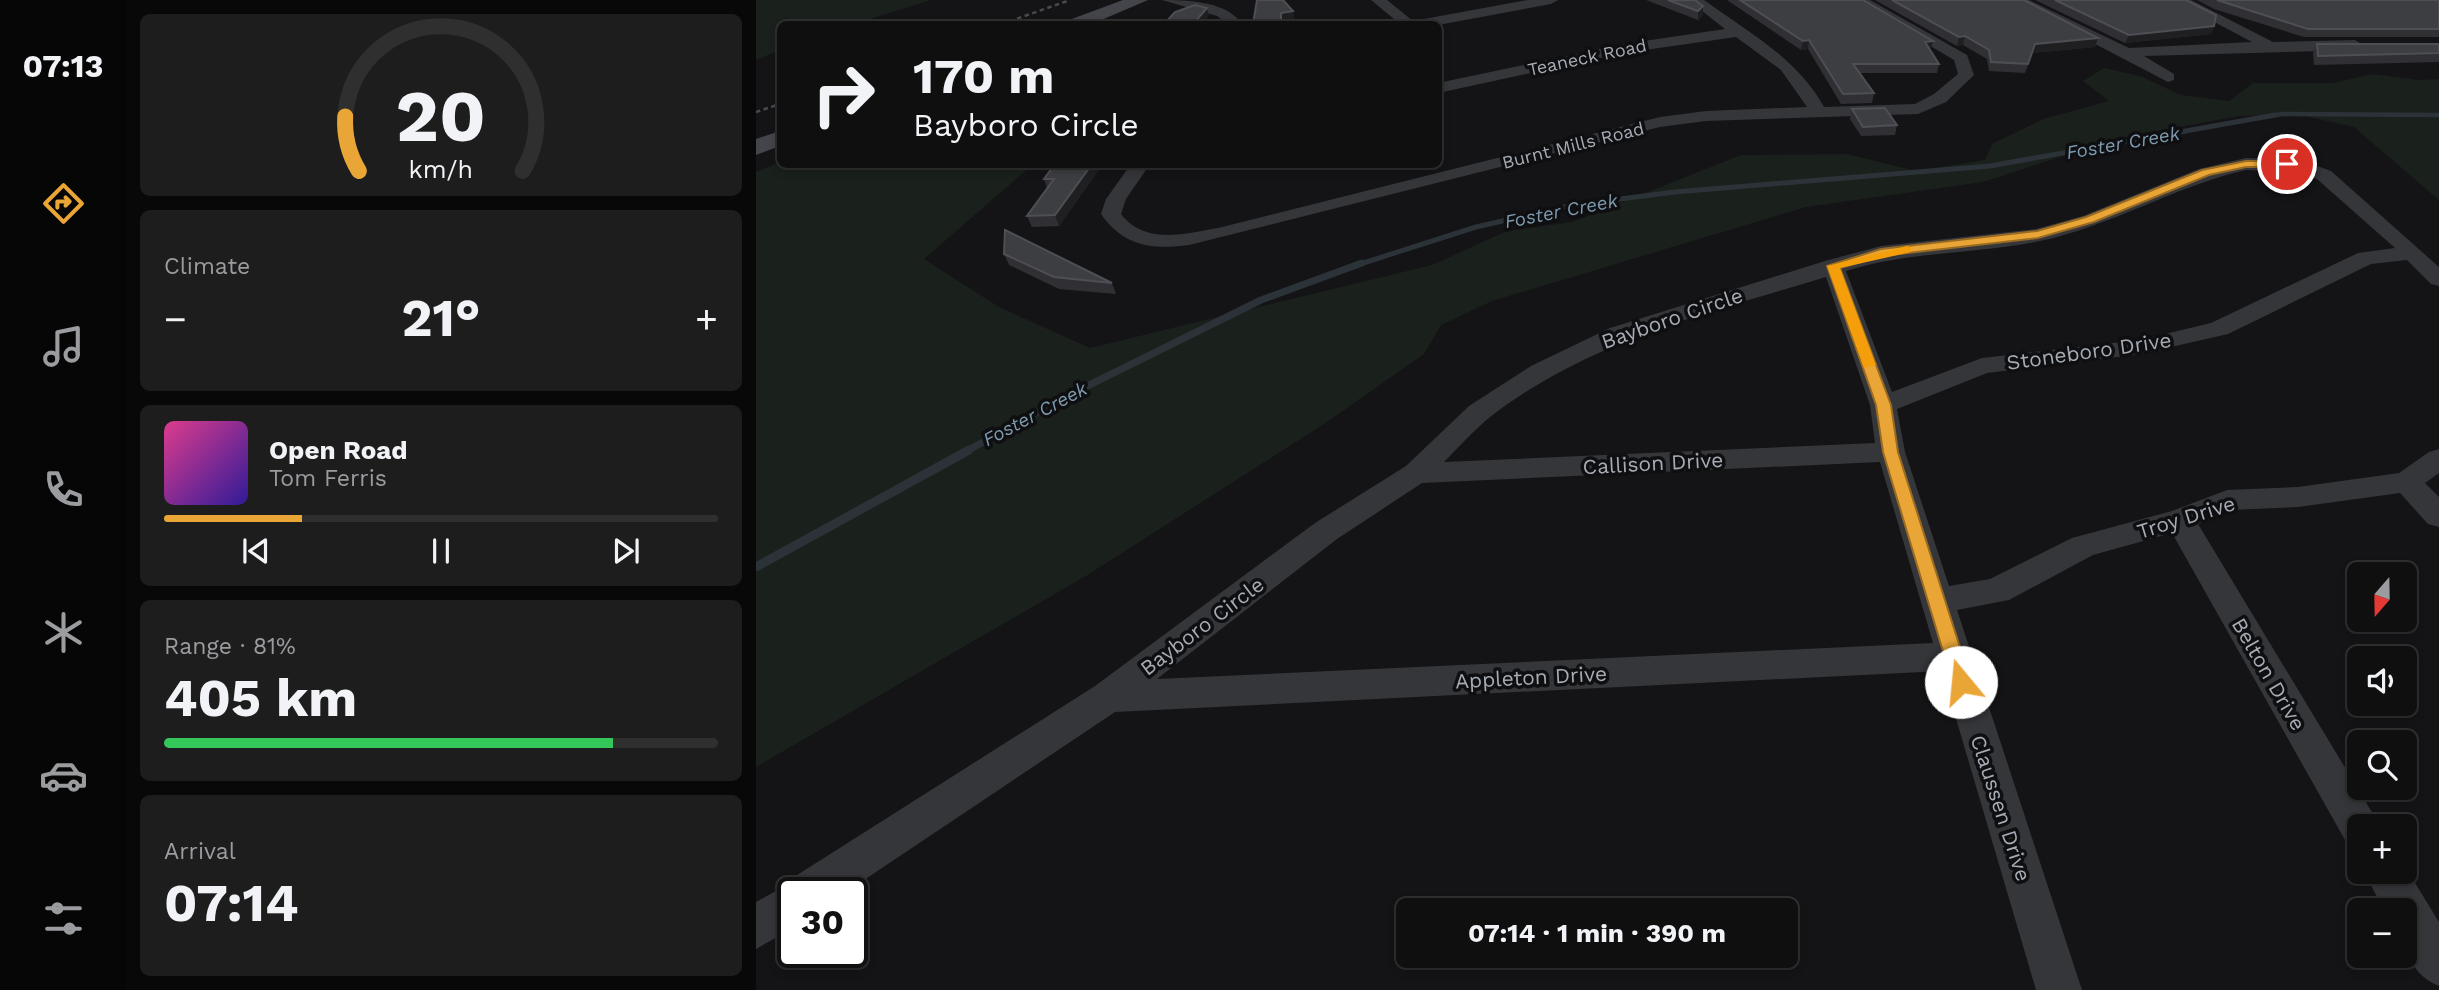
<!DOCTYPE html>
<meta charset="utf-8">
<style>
:root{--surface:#0f0f10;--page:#1d1d1e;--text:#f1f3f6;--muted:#9b9c9f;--line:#2f2f30;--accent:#eaa537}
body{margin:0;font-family:"Work Sans",sans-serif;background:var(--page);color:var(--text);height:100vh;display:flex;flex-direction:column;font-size:26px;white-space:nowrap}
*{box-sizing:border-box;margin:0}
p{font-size:23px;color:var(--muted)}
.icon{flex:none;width:38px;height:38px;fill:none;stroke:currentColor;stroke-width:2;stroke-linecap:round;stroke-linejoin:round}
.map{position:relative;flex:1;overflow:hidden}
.details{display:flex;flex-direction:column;gap:14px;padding:14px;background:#080809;width:630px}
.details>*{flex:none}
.hud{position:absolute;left:21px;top:21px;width:665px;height:147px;border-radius:10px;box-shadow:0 4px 10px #0003,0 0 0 2px var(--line);background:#0f0f10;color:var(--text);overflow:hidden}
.needle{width:46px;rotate:200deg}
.buttons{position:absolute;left:1591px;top:562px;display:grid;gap:14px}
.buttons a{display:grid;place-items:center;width:70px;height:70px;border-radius:10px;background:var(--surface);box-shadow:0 4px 10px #0003,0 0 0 2px var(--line);font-size:35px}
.speed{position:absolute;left:21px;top:877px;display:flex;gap:14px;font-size:35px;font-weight:700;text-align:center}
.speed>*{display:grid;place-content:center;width:91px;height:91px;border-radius:50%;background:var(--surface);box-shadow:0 4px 10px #0003,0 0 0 2px var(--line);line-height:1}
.speed .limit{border:4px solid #111;border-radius:10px;background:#fff;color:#111}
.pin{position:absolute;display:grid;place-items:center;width:60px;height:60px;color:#fff;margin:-30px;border:4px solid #fff;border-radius:50%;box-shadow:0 2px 7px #0007}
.me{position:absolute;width:77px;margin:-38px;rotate:343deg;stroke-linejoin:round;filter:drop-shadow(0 0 5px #0008)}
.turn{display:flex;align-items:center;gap:24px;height:147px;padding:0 21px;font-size:32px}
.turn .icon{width:91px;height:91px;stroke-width:2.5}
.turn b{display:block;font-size:49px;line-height:60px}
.big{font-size:52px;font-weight:700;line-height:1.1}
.details .widget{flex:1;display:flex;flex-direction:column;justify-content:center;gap:10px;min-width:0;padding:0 24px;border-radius:10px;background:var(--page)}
.details .dial{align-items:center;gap:0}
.dial svg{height:182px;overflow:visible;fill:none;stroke:var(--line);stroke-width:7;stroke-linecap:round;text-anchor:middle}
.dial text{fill:var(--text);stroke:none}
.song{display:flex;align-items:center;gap:21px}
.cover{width:84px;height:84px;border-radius:10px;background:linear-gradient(135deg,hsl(330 70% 55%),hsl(250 70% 35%))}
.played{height:7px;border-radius:4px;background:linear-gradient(90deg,var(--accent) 25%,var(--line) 25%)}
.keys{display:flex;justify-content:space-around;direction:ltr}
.heat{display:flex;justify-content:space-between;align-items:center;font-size:38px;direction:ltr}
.charge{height:10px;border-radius:5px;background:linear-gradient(90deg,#34c759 81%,var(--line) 0)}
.trip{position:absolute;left:640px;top:898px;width:402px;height:70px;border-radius:10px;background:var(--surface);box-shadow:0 4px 10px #0003,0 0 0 2px var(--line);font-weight:700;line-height:70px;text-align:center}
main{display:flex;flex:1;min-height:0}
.tabs{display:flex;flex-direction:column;width:126px;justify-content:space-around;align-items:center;background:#060606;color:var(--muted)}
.tabs .icon{width:49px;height:49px}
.tabs .selected{color:var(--accent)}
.tabs b{font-size:32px;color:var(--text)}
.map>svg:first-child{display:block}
.green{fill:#1a201b}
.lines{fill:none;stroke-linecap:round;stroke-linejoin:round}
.stream-far3{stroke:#2b3339;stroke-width:4.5}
.stream-far2{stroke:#2b3339;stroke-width:5}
.stream-far1{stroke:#2b3339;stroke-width:7}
.stream{stroke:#2b3339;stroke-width:9}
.minor{fill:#35363a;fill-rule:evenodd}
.secondary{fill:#43454a;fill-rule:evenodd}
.rail{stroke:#484a4f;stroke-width:2.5;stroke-dasharray:4.5 3.5;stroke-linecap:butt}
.wall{fill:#303034}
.shaded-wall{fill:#1f1f22}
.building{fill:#3d3e42;stroke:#4d4f54;stroke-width:2}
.route{fill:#eaa537;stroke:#986b24;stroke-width:2}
.slow{fill:#f59e0b}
.labels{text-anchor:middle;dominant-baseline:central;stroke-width:7;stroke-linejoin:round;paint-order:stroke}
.far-street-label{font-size:18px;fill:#a6acb5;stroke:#0f0f11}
.far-water-label{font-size:19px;font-style:italic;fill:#7e9baf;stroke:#0f0f11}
.street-label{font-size:21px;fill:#a6acb5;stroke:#0f0f11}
</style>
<main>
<nav class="tabs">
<b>07:13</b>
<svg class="icon selected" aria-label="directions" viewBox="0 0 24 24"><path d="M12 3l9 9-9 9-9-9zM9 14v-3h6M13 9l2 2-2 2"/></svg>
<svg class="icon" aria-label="music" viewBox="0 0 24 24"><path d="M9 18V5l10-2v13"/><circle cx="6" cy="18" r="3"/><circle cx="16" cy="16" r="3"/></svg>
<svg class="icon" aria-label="phone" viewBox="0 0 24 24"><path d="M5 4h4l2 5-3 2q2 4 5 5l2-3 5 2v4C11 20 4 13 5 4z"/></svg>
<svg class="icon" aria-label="climate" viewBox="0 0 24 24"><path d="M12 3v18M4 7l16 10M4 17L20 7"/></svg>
<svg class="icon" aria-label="car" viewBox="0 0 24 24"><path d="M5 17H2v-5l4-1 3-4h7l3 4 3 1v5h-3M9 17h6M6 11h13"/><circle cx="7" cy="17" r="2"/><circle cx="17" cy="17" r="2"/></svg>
<svg class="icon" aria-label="filters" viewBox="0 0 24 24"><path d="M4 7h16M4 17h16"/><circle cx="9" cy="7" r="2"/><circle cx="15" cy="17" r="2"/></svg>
</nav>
<section class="details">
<div class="widget dial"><svg viewBox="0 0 100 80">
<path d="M14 69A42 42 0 1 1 86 69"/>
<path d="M14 69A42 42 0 0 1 8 45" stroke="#eaa537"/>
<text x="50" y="56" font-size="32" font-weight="700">20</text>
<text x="50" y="72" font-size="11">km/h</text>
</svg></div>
<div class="widget"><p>Climate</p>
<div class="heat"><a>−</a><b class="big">21°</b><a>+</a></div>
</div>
<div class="widget">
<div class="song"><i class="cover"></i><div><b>Open Road</b><p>Tom Ferris</p></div></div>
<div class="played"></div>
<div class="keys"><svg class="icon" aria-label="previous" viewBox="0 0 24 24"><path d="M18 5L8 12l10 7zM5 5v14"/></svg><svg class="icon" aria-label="pause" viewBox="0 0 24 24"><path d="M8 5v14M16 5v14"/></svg><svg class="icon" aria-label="next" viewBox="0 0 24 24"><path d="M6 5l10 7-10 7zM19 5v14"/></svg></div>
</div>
<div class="widget"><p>Range · 81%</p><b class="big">405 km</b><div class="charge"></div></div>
<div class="widget"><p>Arrival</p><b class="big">07:14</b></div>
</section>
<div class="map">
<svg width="1683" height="990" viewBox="0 0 1683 990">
<rect width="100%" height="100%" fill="#141416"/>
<g class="green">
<path d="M0,0H175L98,24H24V50L0,60Z"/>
<path d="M1348,68L1384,76L1425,95L1473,101L1497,83H1577L1617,74L1663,80L1683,79V200L1598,127L1540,114L1483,116L1359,139L1227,182L1050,207L736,301L685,325L668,354L568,424L330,576L0,767V172L24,162V164L276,165L168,259L243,307L334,348L676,265L751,231L816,222L985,155L1091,154L1160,171L1229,160L1236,144L1287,119L1353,101L1327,81Z"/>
</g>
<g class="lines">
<path class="stream-far3" d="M1509,117L1526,114L1683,115"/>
<path class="stream-far2" d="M601,265L720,227L817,205L919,192L1234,166L1519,115"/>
<path class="stream-far1" d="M209,452L307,398L505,300L606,263"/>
<path class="stream" d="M0,567L213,450"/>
<g class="minor">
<path d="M406,0C430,0 466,1 483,20L481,24H467L468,21L461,16Z"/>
<path d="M615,0H631L657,21L772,0H802L795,4L682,25L644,24Z"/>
<path d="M932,0H948C992,32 1041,58 1068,107L1159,104L1178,94L1202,74L1198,60L1097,0H1114L1211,55L1218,75L1190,102L1162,114L950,121L904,127L433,245C396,250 367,246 345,214L350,199L375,164H394L370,199L365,214C389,245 428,234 462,228L904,117L950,111L1051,107L1025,70L980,37L868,53L682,93V83L868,44L969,29Z"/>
<path d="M1255,0H1273L1373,48L1496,42L1417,0H1435L1517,42L1599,40L1607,45L1599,50L1388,56L1418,74V80L1412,82Z"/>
<path d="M1490,158L1545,160L1575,171L1683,267V286L1675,284L1651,260L1615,264L1472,334L1384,354L1231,373L1141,409L1149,452L1193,586L1234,579L1316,538L1416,511L1471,490L1542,487L1643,473L1673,452L1683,449V473L1669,483L1683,497V527L1672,524L1644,493L1542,507L1475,510L1442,524L1617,814L1623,826H1603V846L1589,840L1416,533L1337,555L1253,600L1201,610L1326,990H1280L1186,671L359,712L90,892H37V928L0,949V902L36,882L38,877L339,686L559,523L650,466L713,406L775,366L854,328L1069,261L1125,246L1280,229L1327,216L1443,169ZM1490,170L1542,172L1561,179L1639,248L1602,253L1455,323L1384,340L1226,358L1136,392L1090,271C1154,251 1220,254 1284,241C1356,226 1419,186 1490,170ZM1070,277L1114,405L1119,443L688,462C703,447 718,430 734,417C834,340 952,313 1070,277ZM1124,462L1177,643L401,679L581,539L666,483Z"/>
<path d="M1648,865L1683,922V986C1649,972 1648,942 1648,910H1628L1608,872H1648Z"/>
</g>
<g class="secondary">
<path d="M367,0H392L336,24H311L313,20Z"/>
<path d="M24,131V146L0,155V139Z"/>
</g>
<g class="rail">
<path d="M246,24L314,0"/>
<path d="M0,112L24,104"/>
</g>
</g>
<g class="wall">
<path d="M890,0H939L947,6V15L942,20Z"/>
<path d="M971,0H1107L1175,49L1174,50L1183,64L1181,73H1103L1118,93L1116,103L1085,104L1052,49L1045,50Z"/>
<path d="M1119,0H1268L1342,38L1339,47L1277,53L1269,73L1233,71L1231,59L1207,45L1201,46Z"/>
<path d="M1279,0H1430L1458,26L1455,34L1369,43Z"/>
<path d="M1441,0H1683V37H1548L1458,9Z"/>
<path d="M1561,44H1683V62L1558,65L1557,53Z"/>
<path d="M1096,109L1141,125L1139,135L1105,136L1094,119Z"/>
<path d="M299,164H347L303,226L276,227L271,216L291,188L288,179Z"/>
<path d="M248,254L356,283L360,294L303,289L253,265Z"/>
</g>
<g class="shaded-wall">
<path d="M947,6V15L942,20V11Z"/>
<path d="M451,8L453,16L446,24H437Z"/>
<path d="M537,11L539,20L527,21V24H525V13Z"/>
<path d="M1458,26L1455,34L1369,43L1373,35Z"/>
<path d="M1209,36L1207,45L1201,46L1203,37Z"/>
<path d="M1342,38L1339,47L1277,53L1269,73L1279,44Z"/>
<path d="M1053,40L1052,49L1045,50L1047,41Z"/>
<path d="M1177,41L1175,49L1167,51L1169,42Z"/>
<path d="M336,164H347L303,226L299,215Z"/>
</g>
<g class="building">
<path d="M501,0H527L537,11L525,13V24H497Z"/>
<path d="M912,0H939L947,6L942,11Z"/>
<path d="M984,0H1107L1177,41L1169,42L1183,64H1097L1118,93L1087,94L1053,40L1047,41Z"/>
<path d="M1136,0H1268L1342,38L1279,44L1272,64L1235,62L1233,50L1209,36L1203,37Z"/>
<path d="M1299,0H1430L1460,15L1458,26L1373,35Z"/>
<path d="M1461,0H1683V29H1552Z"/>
<path d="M439,5L451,8L437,24H408L419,12Z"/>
<path d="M1561,44H1683V53L1562,56Z"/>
<path d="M1129,108L1141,125L1107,127L1096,109Z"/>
<path d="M299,164H336L299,215L271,216L298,179H288Z"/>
<path d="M249,230L356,283L298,277L248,254Z"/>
</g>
<path class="route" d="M1490,161H1531L1536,164L1531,167H1490L1453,175L1338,222L1282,238L1126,256L1084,268L1135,405L1142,452L1215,682L1212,688H1198L1127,452L1120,405L1071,266L1125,249L1281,231L1330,217L1446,170Z"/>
<path class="slow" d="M1151,246L1155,247V252L1084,268L1120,365L1108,368L1071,266Z"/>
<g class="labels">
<g class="far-street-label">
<text transform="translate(831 57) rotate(-12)">Teaneck Road</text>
<text transform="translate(817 145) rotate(-14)">Burnt Mills Road</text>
</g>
<g class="far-water-label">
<text transform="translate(1367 143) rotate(-10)">Foster Creek</text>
<text transform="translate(805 211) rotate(-11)">Foster Creek</text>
<text transform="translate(279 414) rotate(-28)">Foster Creek</text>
</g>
<g class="street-label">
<text transform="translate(916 318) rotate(-19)">Bayboro Circle</text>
<text transform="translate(1333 351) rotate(-8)">Stoneboro Drive</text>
<text transform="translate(897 463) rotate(-3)">Callison Drive</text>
<text transform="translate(1430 517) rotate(-17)">Troy Drive</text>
<text transform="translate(446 626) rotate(-37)">Bayboro Circle</text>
<text transform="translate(1513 674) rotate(60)">Belton Drive</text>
<text transform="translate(775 677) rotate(-3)">Appleton Drive</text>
<text transform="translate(1245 808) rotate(72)">Claussen Drive</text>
</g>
</g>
</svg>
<div class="buttons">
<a><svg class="needle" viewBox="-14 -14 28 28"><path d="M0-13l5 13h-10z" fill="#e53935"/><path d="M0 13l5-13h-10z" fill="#9b9c9f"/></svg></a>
<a><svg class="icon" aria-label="sound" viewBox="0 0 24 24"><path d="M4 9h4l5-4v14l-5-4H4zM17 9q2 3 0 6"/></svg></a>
<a><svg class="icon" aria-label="search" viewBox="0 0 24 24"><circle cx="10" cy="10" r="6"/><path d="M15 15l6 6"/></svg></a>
<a>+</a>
<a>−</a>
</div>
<div class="speed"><div class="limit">30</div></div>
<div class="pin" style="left:1531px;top:164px;background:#d93025"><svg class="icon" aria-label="arrive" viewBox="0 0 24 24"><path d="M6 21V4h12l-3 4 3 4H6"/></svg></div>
<svg class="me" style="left:1205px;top:682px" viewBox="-20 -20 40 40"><circle r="19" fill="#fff"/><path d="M0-13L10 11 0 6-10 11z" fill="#eaa537"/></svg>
<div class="trip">07:14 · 1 min · 390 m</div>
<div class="hud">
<div class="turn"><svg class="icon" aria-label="right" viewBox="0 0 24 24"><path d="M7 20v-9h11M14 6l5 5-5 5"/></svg><div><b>170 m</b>Bayboro Circle</div></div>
</div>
</div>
</main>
